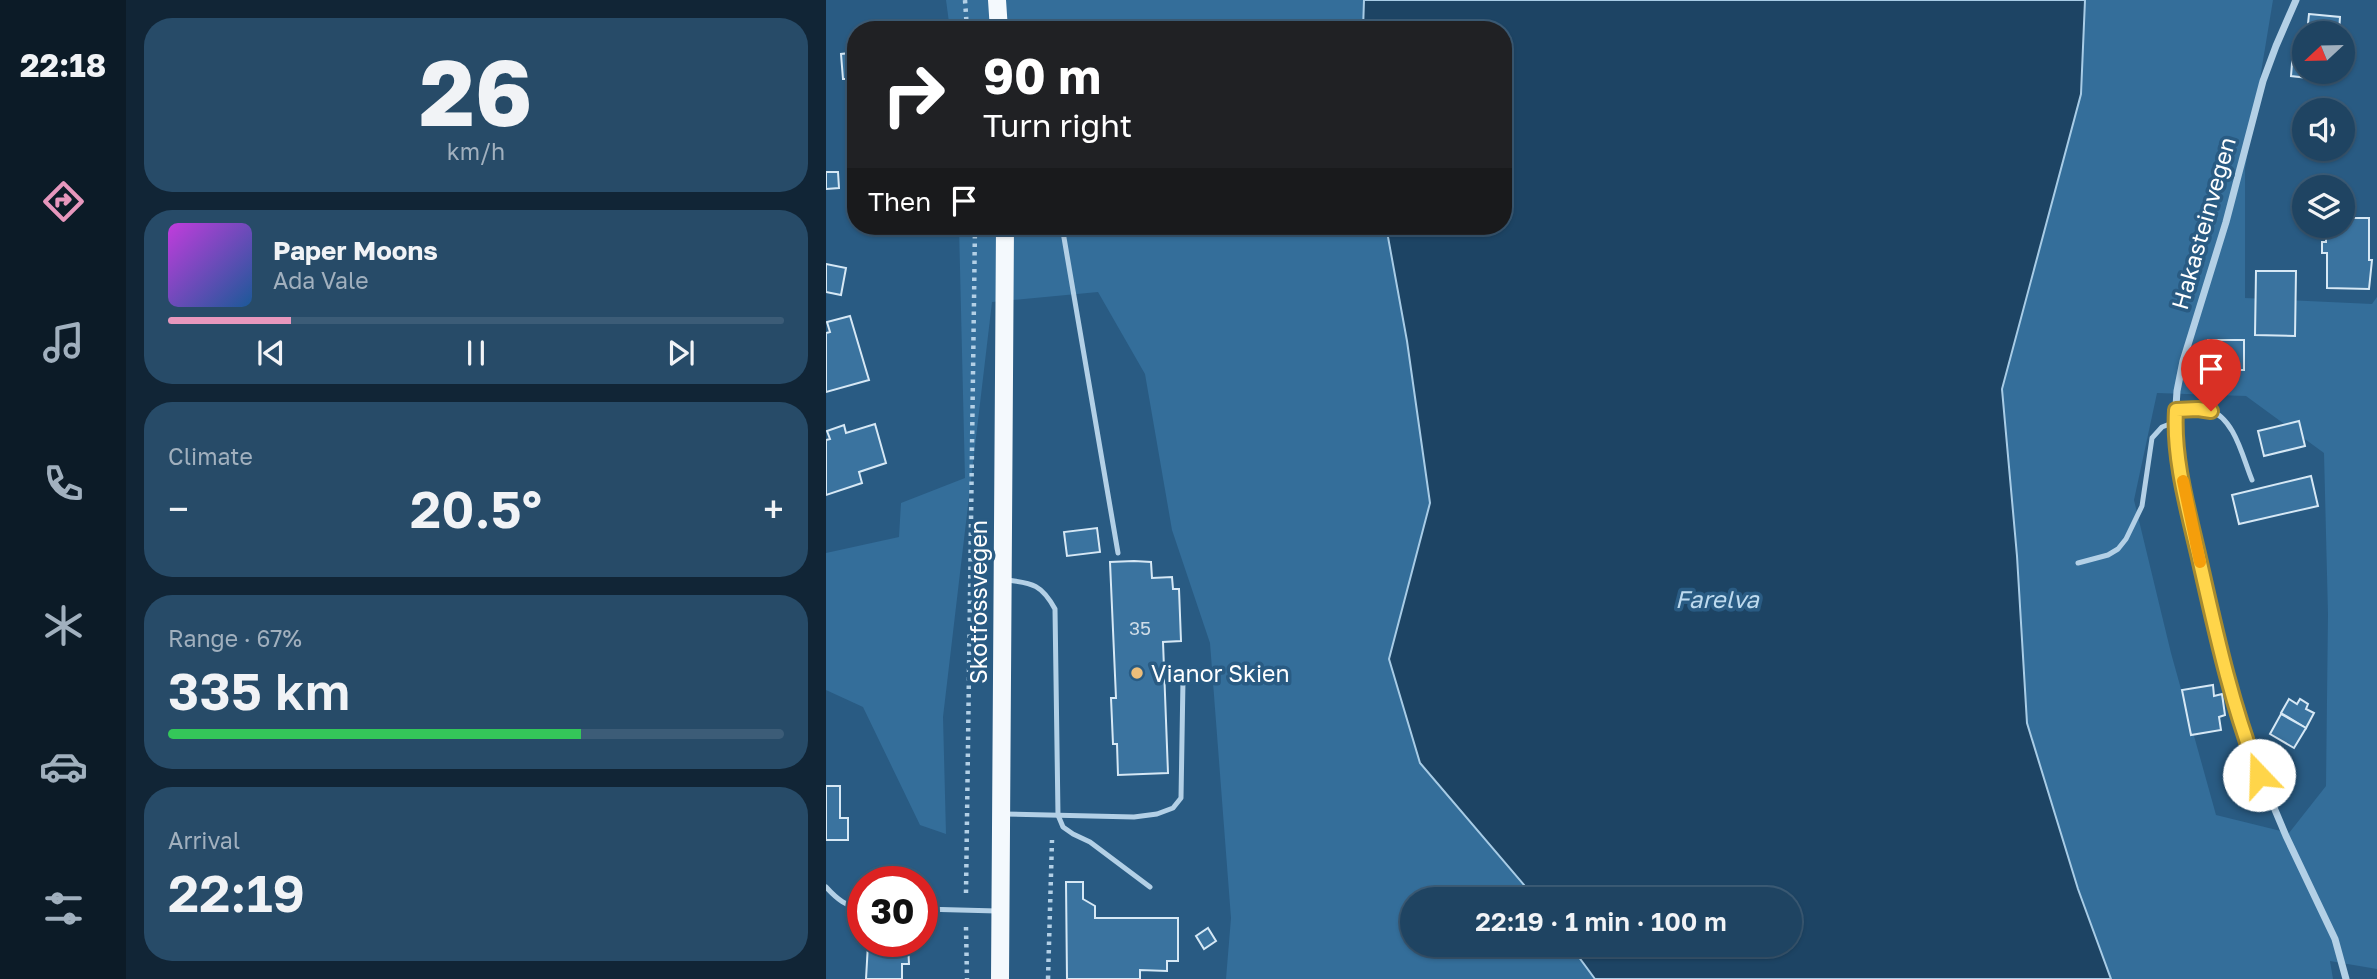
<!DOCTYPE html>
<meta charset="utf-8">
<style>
:root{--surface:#1f4462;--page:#274b68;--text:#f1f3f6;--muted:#a1b0be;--line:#3c5c77;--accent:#e797bd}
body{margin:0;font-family:"Golos Text",sans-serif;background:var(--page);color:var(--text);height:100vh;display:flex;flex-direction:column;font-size:26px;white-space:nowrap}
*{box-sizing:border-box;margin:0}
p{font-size:23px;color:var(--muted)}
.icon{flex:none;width:38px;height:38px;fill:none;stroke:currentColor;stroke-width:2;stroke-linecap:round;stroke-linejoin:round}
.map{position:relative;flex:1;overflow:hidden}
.sheet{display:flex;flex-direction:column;gap:18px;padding:18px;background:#112536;width:700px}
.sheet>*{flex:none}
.guide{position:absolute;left:21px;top:21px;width:665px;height:214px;border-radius:28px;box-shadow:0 2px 5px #0004,0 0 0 2px var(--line);background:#202124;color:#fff;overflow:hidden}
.needle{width:46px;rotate:248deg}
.buttons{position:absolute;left:1466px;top:21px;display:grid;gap:14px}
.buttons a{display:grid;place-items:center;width:63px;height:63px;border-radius:50%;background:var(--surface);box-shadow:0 2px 5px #0004,0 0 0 2px var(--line);font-size:35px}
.speed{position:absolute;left:21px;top:866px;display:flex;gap:14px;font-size:35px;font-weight:700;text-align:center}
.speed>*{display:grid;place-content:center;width:91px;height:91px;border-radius:50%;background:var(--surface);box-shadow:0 2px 5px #0004,0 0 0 2px var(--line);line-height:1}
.speed .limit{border:10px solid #d22;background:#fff;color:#111}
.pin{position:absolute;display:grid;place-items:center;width:60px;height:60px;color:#fff;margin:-72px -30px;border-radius:50% 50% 50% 0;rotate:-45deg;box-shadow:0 0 7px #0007}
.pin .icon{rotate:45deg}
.me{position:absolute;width:77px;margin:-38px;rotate:339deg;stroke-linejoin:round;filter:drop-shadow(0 0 5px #0008)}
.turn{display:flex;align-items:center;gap:24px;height:147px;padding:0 21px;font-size:32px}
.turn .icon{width:91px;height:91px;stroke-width:2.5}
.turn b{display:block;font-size:49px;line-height:60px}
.then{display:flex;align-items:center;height:66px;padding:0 21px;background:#0003;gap:14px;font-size:26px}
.big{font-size:52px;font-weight:600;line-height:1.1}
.sheet .widget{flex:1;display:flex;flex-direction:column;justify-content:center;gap:10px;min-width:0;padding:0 24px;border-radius:28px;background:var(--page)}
.sheet .dial{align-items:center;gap:0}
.dial b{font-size:91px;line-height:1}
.song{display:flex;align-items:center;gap:21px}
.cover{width:84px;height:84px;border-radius:10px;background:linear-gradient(135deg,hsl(290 70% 55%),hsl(210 70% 35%))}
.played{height:7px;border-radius:4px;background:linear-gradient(90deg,var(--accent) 20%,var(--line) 20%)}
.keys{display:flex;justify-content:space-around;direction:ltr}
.heat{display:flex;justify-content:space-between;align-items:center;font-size:38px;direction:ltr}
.charge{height:10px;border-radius:5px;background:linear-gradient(90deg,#34c759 67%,var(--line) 0)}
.trip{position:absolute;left:574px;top:887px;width:402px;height:70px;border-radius:35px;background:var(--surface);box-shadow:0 2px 5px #0004,0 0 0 2px var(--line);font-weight:600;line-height:70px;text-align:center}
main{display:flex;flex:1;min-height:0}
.dock{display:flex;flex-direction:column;width:126px;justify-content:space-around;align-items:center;background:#0c1b27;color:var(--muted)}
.dock .icon{width:49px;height:49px}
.dock .current{color:var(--accent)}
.dock b{font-size:32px;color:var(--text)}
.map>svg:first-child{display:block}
.green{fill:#346e9a;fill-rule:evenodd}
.water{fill:#1d4464;stroke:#a8cce6;stroke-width:2}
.building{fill:#3a739f;stroke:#d6e8f5;stroke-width:2}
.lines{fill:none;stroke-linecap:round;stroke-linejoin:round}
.path{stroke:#b3d0e6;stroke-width:4.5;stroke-dasharray:3.5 5;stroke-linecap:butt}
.lane{stroke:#b3d0e6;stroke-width:5}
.street{stroke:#b3d0e6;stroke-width:7}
.primary{stroke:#f4f9fd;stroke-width:18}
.route-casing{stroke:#a68a30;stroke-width:18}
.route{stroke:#ffd54a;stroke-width:12}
.slow{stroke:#f59e0b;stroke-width:12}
.poi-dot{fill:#edbe7a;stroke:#295b83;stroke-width:2.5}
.labels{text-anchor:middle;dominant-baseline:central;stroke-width:7;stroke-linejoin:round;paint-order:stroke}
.number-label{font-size:19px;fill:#cedce7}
.street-label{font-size:23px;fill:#fff;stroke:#295b83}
.poi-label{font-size:23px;fill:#fff;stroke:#295b83;text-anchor:start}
.water-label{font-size:24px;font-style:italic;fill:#bedaee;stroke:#295b83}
</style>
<main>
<nav class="dock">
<b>22:18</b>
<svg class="icon current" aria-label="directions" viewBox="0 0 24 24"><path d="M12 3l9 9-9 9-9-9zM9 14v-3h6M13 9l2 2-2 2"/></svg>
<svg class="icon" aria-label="music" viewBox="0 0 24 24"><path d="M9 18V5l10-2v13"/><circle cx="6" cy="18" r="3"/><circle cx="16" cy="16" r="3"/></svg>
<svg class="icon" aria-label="phone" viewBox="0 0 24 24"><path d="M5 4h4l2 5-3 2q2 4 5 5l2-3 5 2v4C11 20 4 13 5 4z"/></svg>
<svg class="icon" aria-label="climate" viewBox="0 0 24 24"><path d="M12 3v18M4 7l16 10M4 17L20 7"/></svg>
<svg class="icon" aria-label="car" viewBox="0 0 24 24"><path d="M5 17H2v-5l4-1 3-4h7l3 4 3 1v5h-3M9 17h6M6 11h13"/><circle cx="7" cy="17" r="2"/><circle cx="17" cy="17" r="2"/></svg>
<svg class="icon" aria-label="filters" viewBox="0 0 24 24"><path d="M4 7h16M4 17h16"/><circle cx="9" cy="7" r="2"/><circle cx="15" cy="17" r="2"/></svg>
</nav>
<section class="sheet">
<div class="widget dial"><b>26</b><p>km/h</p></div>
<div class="widget">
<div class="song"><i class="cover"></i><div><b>Paper Moons</b><p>Ada Vale</p></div></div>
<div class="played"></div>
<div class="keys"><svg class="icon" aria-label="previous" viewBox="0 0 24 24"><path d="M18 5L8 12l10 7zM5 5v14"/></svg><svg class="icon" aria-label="pause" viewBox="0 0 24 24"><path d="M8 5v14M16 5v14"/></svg><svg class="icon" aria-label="next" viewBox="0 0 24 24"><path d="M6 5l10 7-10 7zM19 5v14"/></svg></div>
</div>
<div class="widget"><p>Climate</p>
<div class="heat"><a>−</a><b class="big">20.5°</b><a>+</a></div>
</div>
<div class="widget"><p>Range · 67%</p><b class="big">335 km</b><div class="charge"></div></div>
<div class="widget"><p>Arrival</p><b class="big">22:19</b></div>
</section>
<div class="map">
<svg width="1551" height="979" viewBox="0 0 1551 979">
<rect width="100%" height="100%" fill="#295b83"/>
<g class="green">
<path d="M120,0H538L537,30H124Z"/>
<path d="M1259,0H1447L1419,169V298L1546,304L1551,297V969L1504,961L1507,979H1285L1252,889L1201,723L1191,556L1176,389L1255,94ZM1331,393L1420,396L1498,453L1502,614L1500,786L1463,833L1390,815L1345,653L1308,500Z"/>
<path d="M133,226H560L581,341L604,503L563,659L710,899L586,900V945H744L769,979H400L405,918L384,643L346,530L319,374L272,292L166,302L117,717L120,834L94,825L37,707L0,690V553L73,537L75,503L139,478Z"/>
</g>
<path class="water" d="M538,0H1259L1255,94L1176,389L1191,556L1201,723L1252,889L1285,979H769L744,945H964V900L710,899L594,763L563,659L604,503L581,341L560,226H677V30H537Z"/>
<g class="building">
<path d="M1483,14L1514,17L1513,33H1481Z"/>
<path d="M30,47V96H27L26,79H17L15,54L24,53V48Z"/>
<path d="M1467,51L1479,52V72H1509L1508,81L1465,76Z"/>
<path d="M0,172H12L13,188L0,189Z"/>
<path d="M1517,218H1543V260H1546L1543,289L1501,288V253H1496V242H1500V226H1517Z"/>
<path d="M0,264L20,268L15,295L0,292Z"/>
<path d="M1430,271H1470L1469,336L1429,335Z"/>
<path d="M24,316L43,380L0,392V333L4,332L1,322Z"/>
<rect x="1382" y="340" width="36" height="30"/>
<path d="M1473,421L1479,446L1438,456L1432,431Z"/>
<path d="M49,424L60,463L33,472L36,483L0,495V440L4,439L1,431L18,425L20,433Z"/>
<path d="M1485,476L1492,506L1413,524L1406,495Z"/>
<path d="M271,528L274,552L241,556L238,532Z"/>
<path d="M308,561L325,562L326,578L346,577L347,589H353L355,641L337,642L342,773L292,775L291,744H287L285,698H290L284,562Z"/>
<path d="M1387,685L1388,696L1396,694L1399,715L1393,717L1395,730L1365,735L1356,690Z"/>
<path d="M1463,699L1471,704L1474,699L1482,704L1480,709L1488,713L1480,728L1455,713Z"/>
<path d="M1455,714L1480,728L1468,748L1444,734Z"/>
<path d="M0,786H14V818H22V840H0Z"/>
<path d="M240,882H257V899L269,906V918H352V961H341V971L314,970V979H241Z"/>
<path d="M382,928L390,941L378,949L370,936Z"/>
<path d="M42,944H82L83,964H76V979H40Z"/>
</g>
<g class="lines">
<g class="path">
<path d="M139,0L141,30"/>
<path d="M140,893L149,226"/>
<path d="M140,927L141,979"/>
<path d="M222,979L226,840"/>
</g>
<g class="lane">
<path d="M236,226L292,553"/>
<path d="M1350,410C1361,409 1373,407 1383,410C1409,418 1417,459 1426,480"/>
<path d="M1252,563L1282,555L1292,549L1300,539L1316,506L1326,438L1336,427L1349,422"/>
<path d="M181,580C207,583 216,585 229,609L232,815L237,827L247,834L264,842L324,887"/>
<path d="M178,814L308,817L331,814L347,808L355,798L357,680"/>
<path d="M0,887C10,898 21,908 37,908"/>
<path d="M96,909L171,911"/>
</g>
<path class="street" d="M1470,0L1450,46L1437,81L1400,222L1357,361L1351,391L1349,422L1352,455L1363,515L1401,680L1414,727L1460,836L1509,939L1520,979"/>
<g class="primary">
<path d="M171,0L173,30"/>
<path d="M174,979L179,226"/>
</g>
</g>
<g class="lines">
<g class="route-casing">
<path id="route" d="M1385,411L1372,409L1350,410C1347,459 1362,510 1373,558C1390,633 1405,703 1433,775"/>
</g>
<use href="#route" class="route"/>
<path class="slow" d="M1357,481L1374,562"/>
</g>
<circle class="poi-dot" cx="311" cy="673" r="7"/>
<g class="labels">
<g class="number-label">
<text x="314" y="627">35</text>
</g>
<g class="street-label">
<text transform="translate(1377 223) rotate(-74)">Hakasteinvegen</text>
<text transform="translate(152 602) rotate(-90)">Skotfossvegen</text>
</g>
<g class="poi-label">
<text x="325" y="673">Vianor Skien</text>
</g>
<g class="water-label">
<text x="891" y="598">Farelva</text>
</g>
</g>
</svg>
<div class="buttons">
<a><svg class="needle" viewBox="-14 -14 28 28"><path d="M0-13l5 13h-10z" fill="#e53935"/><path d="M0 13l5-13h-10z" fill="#a1b0be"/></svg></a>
<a><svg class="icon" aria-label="sound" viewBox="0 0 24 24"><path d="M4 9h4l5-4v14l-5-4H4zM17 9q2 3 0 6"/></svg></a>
<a><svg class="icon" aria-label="layers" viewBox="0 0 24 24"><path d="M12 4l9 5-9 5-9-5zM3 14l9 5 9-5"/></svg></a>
</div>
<div class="speed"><div class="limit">30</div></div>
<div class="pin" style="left:1385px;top:411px;background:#d93025"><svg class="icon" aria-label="arrive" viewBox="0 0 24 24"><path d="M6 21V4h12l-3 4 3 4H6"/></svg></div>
<svg class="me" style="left:1433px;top:775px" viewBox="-20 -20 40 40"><circle r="19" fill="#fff"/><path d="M0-13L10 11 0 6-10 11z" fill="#ffd54a"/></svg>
<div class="trip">22:19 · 1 min · 100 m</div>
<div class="guide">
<div class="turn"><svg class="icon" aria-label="right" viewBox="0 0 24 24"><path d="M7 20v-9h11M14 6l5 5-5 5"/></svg><div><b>90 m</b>Turn right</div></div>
<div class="then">Then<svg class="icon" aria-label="arrive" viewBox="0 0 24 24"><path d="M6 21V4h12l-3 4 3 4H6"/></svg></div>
</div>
</div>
</main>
